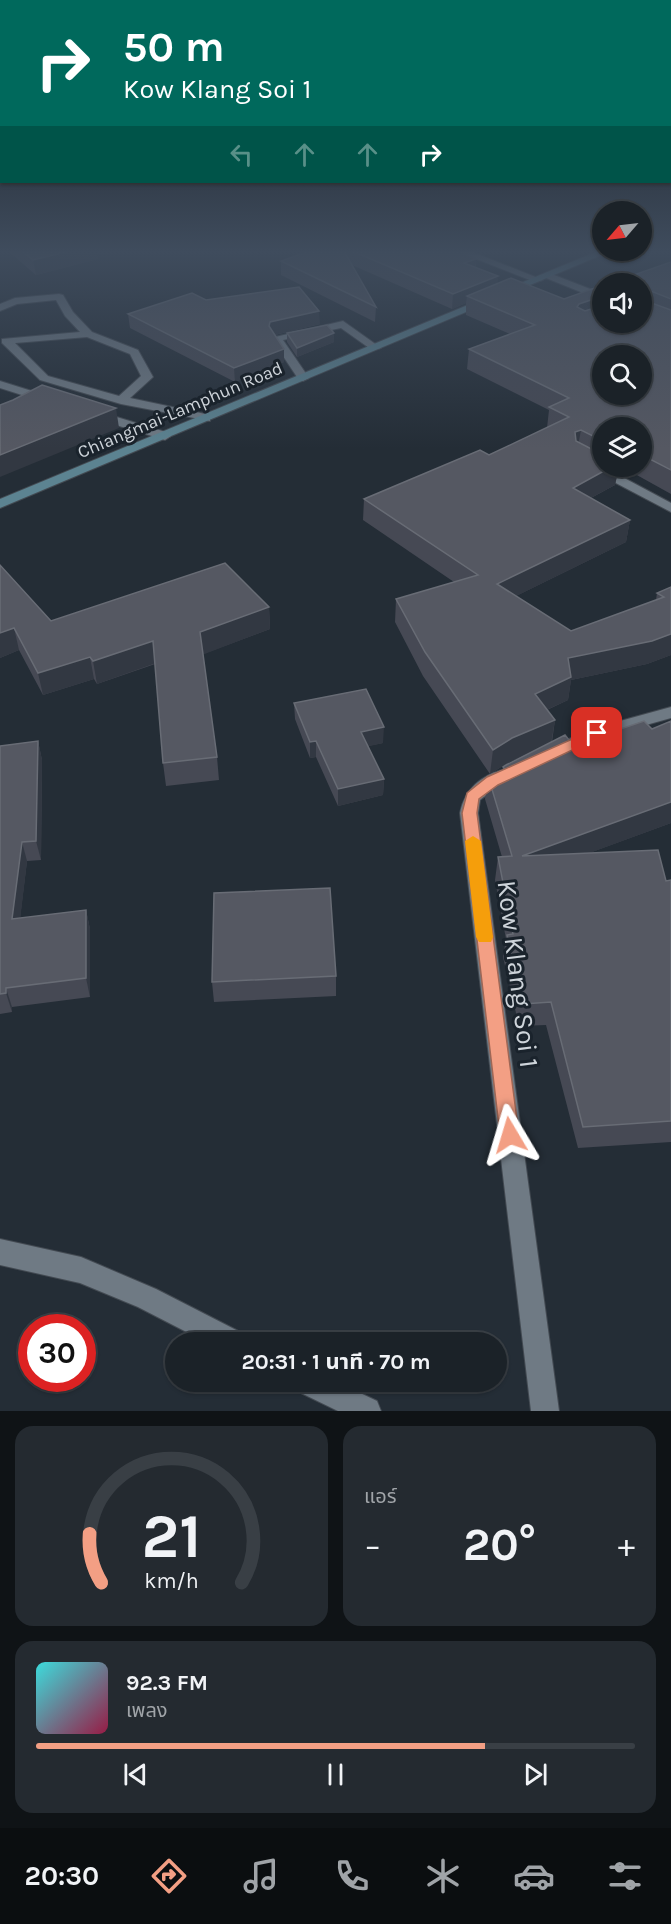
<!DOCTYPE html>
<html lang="th">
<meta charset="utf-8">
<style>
:root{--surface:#1b2228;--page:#242a30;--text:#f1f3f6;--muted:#a0a4a8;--line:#393f45;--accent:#f39f84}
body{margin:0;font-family:Karla,"Noto Sans Thai",sans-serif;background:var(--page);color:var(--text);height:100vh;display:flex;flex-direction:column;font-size:22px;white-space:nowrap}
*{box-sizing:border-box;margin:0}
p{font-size:20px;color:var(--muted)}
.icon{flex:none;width:33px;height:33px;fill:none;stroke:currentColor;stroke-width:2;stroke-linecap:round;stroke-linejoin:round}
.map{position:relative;height:1411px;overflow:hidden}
.side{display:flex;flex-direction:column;gap:15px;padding:15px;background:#0f1316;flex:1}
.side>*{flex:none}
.hud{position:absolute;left:0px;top:0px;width:672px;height:183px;box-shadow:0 2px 4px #0004,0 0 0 2px var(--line);background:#00695c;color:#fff;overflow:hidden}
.needle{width:39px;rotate:242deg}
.controls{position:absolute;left:592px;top:201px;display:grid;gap:12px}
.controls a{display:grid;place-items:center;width:60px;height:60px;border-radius:50%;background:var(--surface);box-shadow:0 2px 4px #0004,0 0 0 2px var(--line);font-size:30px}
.speed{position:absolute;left:18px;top:1314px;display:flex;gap:12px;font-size:30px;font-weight:700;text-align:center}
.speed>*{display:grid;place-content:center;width:78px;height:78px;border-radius:50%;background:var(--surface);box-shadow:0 2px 4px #0004,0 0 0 2px var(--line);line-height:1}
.speed .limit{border:9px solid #d22;background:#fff;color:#111}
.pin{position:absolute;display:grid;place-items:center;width:51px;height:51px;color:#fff;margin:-26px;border-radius:12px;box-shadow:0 3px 9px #0006}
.me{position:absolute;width:66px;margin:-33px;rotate:353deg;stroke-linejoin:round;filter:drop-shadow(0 0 4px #0008)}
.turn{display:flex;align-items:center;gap:21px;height:126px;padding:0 24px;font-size:27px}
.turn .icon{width:78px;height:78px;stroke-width:2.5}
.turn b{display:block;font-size:42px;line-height:51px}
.lanes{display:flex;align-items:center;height:57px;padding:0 24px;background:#0003;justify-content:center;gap:30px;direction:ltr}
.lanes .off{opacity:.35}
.big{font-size:45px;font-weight:700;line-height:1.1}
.side .card{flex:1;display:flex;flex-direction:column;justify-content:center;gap:9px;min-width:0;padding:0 21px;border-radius:18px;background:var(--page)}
.side .dial{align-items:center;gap:0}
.dial svg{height:156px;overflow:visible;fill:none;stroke:var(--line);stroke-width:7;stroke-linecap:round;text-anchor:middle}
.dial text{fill:var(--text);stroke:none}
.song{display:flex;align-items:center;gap:18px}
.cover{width:72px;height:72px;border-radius:9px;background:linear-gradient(135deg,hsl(180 70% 55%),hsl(340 70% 35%))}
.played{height:6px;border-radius:3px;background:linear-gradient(90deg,var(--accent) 75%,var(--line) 75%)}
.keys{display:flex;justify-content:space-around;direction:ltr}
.heat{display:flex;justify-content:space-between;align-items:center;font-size:33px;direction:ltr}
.side .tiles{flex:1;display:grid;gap:15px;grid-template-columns:1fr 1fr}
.card:last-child{grid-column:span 2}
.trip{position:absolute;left:165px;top:1332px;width:342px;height:60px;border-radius:30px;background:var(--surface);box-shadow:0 2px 4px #0004,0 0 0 2px var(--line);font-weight:700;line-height:60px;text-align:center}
.tabs{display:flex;height:96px;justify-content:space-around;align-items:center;background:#0b0e10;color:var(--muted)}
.tabs .icon{width:42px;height:42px}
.tabs .active{color:var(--accent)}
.tabs b{font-size:27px;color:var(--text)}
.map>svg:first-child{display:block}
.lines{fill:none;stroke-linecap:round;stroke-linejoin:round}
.service-casing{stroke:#434a52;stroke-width:2}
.minor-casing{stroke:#434a52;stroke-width:2}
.secondary-casing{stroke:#434a52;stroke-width:2}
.service{fill:#6f7a84;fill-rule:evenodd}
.minor{fill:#6f7a84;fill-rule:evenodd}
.secondary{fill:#5c8391;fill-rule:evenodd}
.wall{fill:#464954;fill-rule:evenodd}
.shaded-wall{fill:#323842}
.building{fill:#555862;stroke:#686c75;stroke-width:1.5;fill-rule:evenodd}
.route{fill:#f39f84;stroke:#9e6756;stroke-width:1.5}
.slow{fill:#f59e0b}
.labels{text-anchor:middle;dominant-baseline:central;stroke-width:6;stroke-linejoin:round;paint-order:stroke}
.far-street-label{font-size:18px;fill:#ced4da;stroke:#1a232c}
.near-street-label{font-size:27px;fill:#ced4da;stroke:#1a232c}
</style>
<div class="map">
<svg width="671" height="1411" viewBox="0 0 671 1411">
<rect width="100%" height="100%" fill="#242d36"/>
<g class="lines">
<g class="service-casing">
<g id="service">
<path d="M549,273L603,294V301L546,278V274Z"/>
<path d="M59,294L63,295L73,312L92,332L138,350L153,377L130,398L210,415V421L121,404L40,380L2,343V339L80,332L65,316L56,300L17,304L0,311V304L15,298ZM87,337L130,354L141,376L119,396L48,376L15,343Z"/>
<path d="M343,321L381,348L372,350L341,328L283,340L309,378L303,381L299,380L271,338Z"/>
<path d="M0,381L51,397L53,399L47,403L0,388Z"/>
<path d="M97,411L169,433L171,436L165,440L93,418L91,415Z"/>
<path d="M598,464L671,503V512L593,471L592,468Z"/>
</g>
</g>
<g class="minor-casing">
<g id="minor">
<path d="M456,251H470L543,280L535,282Z"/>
<path d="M671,707V718L603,737L553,759L544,753L547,749L591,729Z"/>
<path d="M505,769L511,771L514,775C509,782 489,793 480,800L478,813L559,1411H531L460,813C465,788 481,776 505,769Z"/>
<path d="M0,1239L81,1257L156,1289L242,1333L246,1342H206L138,1307L80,1283L0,1265Z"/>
<path d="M295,1382H337L377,1401L381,1411H338L299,1392Z"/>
</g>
</g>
<g class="secondary-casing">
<path id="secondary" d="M598,251H611L0,508V499Z"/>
</g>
<use href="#service" class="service"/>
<use href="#minor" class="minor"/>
<use href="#secondary" class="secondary"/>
</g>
<g class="wall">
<path d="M8,251H137L97,254L98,259L36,275Z"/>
<path d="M309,251H458L476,259V267L497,284L603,322L642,284L671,262V494L635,474L629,478L618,472L615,485L591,498L630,520L626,542L516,596L571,631L656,600L657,593L671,587V655L647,664L571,680L568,700L547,710L555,720L552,742L573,745L652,729L671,721V823L589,853L666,881L671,880V1142L578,1148L546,1025L519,1026L503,957L506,939L495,880L498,857H502L485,799L488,776L502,772L503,767L528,754L509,762L490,774L423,676L395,622L396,599L454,582L363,520L364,499L489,455L547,428L549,410L467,369L469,349L510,334L466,315V303L452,309L352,265L376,307L375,322L281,275V261ZM603,428H642V466H603Z"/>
<path d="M206,300L320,324L275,335L284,362L235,382L130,328L128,314Z"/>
<path d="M287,333L334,342L297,357L287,342Z"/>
<path d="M0,565L51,621L269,607L270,629L203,654L217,757L219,780L166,786L163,763L155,664L97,684L94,679L43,695L19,650L0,658Z"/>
<path d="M294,703L383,743L368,746L384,779L383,795L338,806L316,757L310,758L295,719Z"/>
<path d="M38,741L42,760L41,860L27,861L20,918L86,910L90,929V997L12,1007V1012L0,1014V746Z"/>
<path d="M336,976V996L214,1002L212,982Z"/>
</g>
<g class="shaded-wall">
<path d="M70,251H137L97,254L98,259L36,275L33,260Z"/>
<path d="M476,259L475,273L464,263Z"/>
<path d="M498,276L497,291L467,296L466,303L452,309L453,294Z"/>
<path d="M646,289L643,308V291Z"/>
<path d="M603,296V313L576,323L577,307L579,304Z"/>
<path d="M319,311L320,324L270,336L269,326L270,322Z"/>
<path d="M334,333V342L297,357V348Z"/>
<path d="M284,349V362L235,382L234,368Z"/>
<path d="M116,408L119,428L0,477V455Z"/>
<path d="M581,430L577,451L575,432Z"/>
<path d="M613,466H619L615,485L570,509L573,488Z"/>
<path d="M631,466H636L635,474L629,478Z"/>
<path d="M630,520L626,542L494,607L497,584Z"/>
<path d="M269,607L270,629L202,655L200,632Z"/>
<path d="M14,628L19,650L0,658V633Z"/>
<path d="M671,634V655L647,664L571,680L568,700L531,717L535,694L568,658Z"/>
<path d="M153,641L156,663L97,684L93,661Z"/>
<path d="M90,657L94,679L43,695L38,673Z"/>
<path d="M555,720L551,744L509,762L490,774L493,750L512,738Z"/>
<path d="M384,727L383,743L361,748V732Z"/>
<path d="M38,741L42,760L41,860L36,841Z"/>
<path d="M316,741V757L310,758V742Z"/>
<path d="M384,779L383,795L338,806V789Z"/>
<path d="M671,802V823L519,879L522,856Z"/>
<path d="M22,842L27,861L18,938L12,919Z"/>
<path d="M86,910L90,929V997L86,978Z"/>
<path d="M6,988L12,1007V1012L6,993Z"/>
</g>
<g class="building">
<path d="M22,251H70L33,260Z"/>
<path d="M309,251H344L376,307L281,261Z"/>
<path d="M352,251H458L476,259L464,263L498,276L453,294Z"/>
<path d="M671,262V299L646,289L643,291V300L671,310V470L642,455V428H603V441L581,430L575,432L576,441L603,455V466H613L573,488L630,520L497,584L571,631L664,597L657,593L671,587V634L652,641L568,658L571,677L535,694L555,720L512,738L493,750L425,652L396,599L478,575L364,499L480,450L489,455L569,417L549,407L569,398L469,349L535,325L467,296L511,278L564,299L603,285V296L579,304L577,307L585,311L603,305V322H642V284H608ZM603,356H642V394H603Z"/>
<path d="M299,287L319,311L270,322L269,326L284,349L234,368L128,314L192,293L206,300Z"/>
<path d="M327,325L334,333L297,348L287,333Z"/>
<path d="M42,385L116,408L0,455V405L13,400Z"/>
<path d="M225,563L269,607L200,632L217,757L163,763L153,641L93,661L90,657L38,673L14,628L0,633V565L51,621Z"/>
<path d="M366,689L384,727L361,732L384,779L338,789L316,741L310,742L294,703Z"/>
<path d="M644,721L652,729L671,721V802L522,856L658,850L666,881L671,880V1121L583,1127L551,1002L523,1004L507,935L513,934L498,857L512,856L488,776L494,773L507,772L503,767L506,765L565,735L573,745Z"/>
<path d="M38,741L36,841L22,842L12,919L86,910V978L6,988V993L0,994V746Z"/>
<path d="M330,888L336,976L212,982L214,893Z"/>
</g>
<linearGradient id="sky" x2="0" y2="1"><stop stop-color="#14191e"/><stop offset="0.56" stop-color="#3f4c5d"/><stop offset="1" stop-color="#3f4c5d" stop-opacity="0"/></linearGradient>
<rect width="671" height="449" fill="url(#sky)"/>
<path class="route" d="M597,728L602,729V736L498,785L479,799L477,813L519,1135L517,1141L510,1144L503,1141L500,1135L462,813L467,793L487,777Z"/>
<path class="slow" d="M473,836L481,841L493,937L491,942H479L476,937L465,841Z"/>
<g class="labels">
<g class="far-street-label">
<text transform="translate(180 410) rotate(-23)">Chiangmai-Lamphun Road</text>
</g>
<g class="near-street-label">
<text transform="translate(518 974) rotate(83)">Kow Klang Soi 1</text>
</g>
</g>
</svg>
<div class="controls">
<a><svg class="needle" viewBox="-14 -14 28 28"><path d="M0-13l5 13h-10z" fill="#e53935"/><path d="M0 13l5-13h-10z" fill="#a0a4a8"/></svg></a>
<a><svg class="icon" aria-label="sound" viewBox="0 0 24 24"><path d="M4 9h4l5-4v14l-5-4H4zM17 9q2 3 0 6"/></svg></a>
<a><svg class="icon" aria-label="search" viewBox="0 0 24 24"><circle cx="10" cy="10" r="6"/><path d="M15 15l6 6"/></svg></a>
<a><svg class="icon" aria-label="layers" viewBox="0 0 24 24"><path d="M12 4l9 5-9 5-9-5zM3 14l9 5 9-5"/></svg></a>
</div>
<div class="speed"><div class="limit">30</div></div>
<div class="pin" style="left:597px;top:733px;background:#d93025"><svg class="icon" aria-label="arrive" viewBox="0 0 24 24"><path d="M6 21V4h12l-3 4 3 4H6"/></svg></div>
<svg class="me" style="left:510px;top:1135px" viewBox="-20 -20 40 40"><path d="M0-17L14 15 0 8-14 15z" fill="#f39f84" stroke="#fff" stroke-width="4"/></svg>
<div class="trip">20:31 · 1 นาที · 70 m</div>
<div class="hud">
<div class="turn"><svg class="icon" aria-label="right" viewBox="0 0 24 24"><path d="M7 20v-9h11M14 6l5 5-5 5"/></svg><div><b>50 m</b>Kow Klang Soi 1</div></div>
<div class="lanes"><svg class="icon off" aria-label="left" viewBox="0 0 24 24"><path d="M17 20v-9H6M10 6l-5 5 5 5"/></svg><svg class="icon off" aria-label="ahead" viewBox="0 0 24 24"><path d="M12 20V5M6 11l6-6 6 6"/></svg><svg class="icon off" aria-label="ahead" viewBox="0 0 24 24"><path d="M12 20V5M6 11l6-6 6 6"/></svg><svg class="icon" aria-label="right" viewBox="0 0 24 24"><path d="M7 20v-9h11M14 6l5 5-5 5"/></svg></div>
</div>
</div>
<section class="side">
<div class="tiles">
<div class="card dial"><svg viewBox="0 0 100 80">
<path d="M14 69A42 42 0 1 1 86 69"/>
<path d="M14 69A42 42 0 0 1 8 44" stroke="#f39f84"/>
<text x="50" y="56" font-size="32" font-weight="700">21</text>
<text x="50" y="72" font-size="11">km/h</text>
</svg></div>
<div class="card"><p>แอร์</p>
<div class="heat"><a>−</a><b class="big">20°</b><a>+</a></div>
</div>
<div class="card">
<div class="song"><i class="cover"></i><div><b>92.3 FM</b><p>เพลง</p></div></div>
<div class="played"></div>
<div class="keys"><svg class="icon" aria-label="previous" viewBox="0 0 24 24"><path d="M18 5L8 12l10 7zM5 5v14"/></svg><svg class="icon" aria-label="pause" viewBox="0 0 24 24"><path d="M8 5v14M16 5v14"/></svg><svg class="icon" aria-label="next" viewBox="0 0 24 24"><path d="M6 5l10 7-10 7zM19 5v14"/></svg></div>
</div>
</div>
</section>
<nav class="tabs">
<b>20:30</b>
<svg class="icon active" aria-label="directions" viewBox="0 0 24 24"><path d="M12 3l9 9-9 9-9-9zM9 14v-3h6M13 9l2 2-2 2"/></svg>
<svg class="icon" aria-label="music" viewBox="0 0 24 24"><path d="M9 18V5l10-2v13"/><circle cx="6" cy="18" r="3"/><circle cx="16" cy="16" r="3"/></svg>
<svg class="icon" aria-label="phone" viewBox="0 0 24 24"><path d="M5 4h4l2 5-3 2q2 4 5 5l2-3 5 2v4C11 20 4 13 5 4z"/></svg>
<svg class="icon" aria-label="climate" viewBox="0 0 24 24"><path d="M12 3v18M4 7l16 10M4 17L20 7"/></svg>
<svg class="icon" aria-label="car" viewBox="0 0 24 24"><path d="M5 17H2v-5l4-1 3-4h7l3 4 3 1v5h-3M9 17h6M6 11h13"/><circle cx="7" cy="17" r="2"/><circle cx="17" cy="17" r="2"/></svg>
<svg class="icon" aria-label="filters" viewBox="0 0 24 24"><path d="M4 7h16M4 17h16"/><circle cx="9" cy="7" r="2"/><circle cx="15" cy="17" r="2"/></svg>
</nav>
